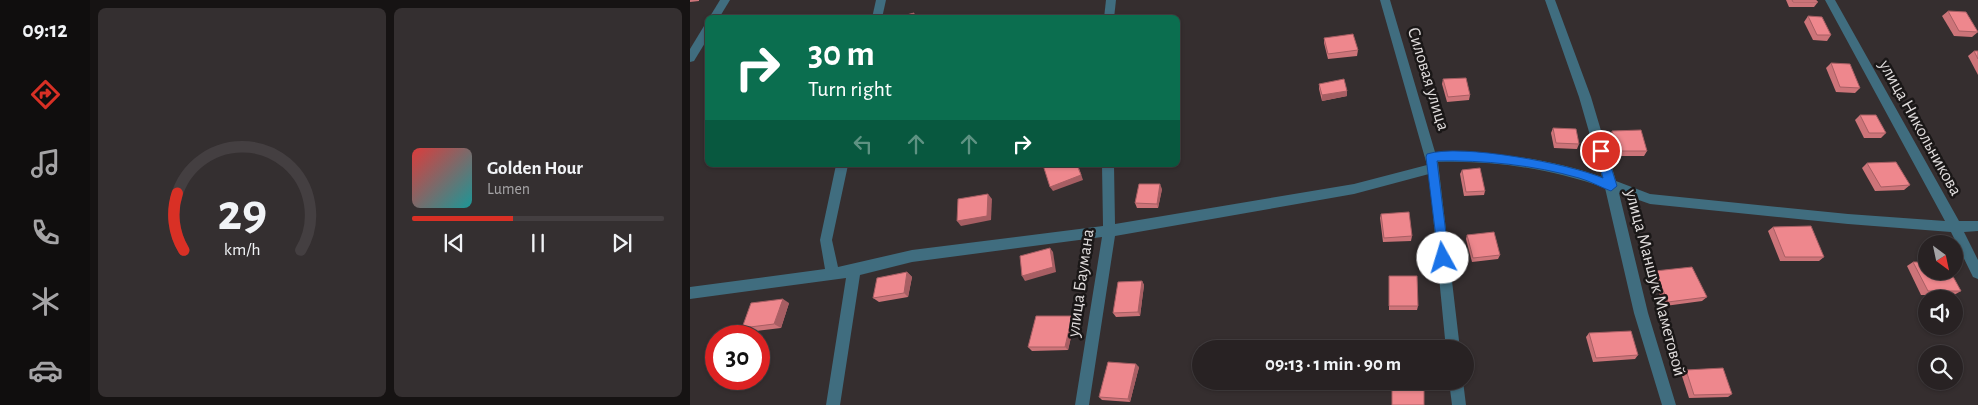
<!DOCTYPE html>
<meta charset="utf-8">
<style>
:root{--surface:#282223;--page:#342f30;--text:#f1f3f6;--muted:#a5a4a6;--line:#443f41;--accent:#d93025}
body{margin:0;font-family:"Alegreya Sans",sans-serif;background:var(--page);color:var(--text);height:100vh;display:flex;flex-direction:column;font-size:19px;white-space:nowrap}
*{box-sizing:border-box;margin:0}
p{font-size:16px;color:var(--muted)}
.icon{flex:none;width:28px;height:28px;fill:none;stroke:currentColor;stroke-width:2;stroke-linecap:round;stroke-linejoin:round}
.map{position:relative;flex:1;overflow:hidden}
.drawer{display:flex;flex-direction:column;gap:8px;padding:8px;background:#161313;width:600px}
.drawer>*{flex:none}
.banner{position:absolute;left:15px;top:15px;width:475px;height:152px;border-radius:8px;box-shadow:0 1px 4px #0004,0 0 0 1px var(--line);background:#0b6e4f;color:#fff;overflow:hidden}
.needle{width:32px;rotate:147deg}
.buttons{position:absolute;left:1228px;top:235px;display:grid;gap:10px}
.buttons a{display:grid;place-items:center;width:45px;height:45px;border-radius:50%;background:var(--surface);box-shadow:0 1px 4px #0004,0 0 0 1px var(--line);font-size:25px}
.speed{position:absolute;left:15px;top:325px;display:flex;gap:10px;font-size:25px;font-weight:700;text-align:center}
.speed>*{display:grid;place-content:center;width:65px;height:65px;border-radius:50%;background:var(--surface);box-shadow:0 1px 4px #0004,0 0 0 1px var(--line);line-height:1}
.speed .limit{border:8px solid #d22;background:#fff;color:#111}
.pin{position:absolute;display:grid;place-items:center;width:42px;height:42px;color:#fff;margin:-21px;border:2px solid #fff;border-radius:50%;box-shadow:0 1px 5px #0007}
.me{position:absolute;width:55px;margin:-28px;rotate:354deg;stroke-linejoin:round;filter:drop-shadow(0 0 4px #0008)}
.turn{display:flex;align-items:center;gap:18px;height:105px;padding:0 20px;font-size:22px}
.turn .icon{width:65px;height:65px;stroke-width:2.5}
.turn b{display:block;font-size:35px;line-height:42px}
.lanes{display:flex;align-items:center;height:48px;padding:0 20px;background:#0003;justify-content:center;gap:25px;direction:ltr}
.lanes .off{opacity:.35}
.drawer .card{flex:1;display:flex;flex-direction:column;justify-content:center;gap:8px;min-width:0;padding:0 18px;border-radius:8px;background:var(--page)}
.drawer .dial{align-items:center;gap:0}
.dial svg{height:130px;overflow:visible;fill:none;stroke:var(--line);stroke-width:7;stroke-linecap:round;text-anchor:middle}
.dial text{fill:var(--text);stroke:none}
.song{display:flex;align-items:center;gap:15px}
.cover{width:60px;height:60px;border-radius:8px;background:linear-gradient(135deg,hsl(0 70% 55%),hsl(180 70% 35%))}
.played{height:5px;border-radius:2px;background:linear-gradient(90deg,var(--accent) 40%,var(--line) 40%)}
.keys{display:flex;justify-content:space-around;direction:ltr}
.drawer .tiles{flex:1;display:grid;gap:8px;grid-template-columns:repeat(2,1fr)}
.trip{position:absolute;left:502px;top:340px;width:282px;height:50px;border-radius:25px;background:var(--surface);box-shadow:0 1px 4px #0004,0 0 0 1px var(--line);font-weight:700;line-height:50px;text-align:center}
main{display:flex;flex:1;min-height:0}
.tab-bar{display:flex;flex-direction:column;width:90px;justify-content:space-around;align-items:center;background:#100e0e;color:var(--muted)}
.tab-bar .icon{width:35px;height:35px}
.tab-bar .selected{color:var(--accent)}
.tab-bar b{font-size:22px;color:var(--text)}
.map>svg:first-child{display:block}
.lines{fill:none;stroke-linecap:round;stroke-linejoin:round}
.minor{fill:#406d7f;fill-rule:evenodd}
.wall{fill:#cd7479}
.shaded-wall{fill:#a75e63}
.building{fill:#ee878d;stroke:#a75e63}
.route{fill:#1a73e8;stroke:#114b97}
.labels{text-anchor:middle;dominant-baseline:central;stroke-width:5;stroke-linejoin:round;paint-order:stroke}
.street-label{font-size:18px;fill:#e1dddd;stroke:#1a1717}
</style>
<main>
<nav class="tab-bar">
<b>09:12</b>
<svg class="icon selected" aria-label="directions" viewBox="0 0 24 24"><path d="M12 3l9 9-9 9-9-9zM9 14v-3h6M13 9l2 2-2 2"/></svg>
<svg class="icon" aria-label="music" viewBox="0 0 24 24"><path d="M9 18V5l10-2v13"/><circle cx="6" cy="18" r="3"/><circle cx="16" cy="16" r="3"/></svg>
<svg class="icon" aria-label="phone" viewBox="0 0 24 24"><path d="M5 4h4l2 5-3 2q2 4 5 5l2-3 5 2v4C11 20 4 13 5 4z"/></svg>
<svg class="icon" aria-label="climate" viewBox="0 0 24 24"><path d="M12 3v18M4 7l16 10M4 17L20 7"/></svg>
<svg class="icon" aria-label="car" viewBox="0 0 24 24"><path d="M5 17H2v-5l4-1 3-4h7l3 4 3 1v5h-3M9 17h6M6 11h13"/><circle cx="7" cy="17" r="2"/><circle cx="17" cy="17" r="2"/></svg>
</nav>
<section class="drawer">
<div class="tiles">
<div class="card dial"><svg viewBox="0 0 100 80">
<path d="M14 69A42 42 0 1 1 86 69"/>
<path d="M14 69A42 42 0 0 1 10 34" stroke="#d93025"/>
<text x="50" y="56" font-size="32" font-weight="700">29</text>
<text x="50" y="72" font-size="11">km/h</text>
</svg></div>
<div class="card">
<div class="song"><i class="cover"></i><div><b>Golden Hour</b><p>Lumen</p></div></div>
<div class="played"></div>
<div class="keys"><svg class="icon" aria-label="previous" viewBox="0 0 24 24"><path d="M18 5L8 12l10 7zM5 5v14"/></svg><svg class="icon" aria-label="pause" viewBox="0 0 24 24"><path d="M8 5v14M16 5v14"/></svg><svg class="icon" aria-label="next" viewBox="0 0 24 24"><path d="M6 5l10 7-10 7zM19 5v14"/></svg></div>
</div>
</div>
</section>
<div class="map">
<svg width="1288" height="405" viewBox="0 0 1288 405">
<rect width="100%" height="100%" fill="#352e2f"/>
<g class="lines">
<g class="minor">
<path d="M30,0H40L29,18H19Z"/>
<path d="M186,0H196L192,18H182Z"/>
<path d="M416,0H426L424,18H414Z"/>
<path d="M690,0H700L745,152C801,151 859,158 912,177L889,97L855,0H865L901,97L926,181L960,194L1158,214L1255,221L1135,0H1145L1269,221H1288V231L1274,232L1288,260V279L1283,277L1261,232L1158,224L960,204L929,193L958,313L986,405H972L944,313L915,188C862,169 804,160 748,162L770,349H756L739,174L664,194L425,236L399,405H385L412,237L222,262L170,275L150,405H136L156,278L0,299V287L135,269L130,240L146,165H158L142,240L148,267L222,250L413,226L412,165H424L425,224L664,184L737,165Z"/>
<path d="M18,25V38L4,61L0,62V49L14,26Z"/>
<path d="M759,381H773L776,405H762Z"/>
</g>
</g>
<g class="wall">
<path d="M0,0H9V1L0,2Z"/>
<path d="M1096,0H1126L1128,2L1124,7H1099Z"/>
<path d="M1258,11L1288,32L1282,37L1264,36L1252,16Z"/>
<path d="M1118,16L1141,35L1137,41L1123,40L1114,22Z"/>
<path d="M634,38L668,50L667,56L638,59L634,43Z"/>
<path d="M1284,51H1288V75L1278,56Z"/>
<path d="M1141,63L1170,88L1165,93L1146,92L1136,68Z"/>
<path d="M753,79L780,95L779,100L757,102L752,84Z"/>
<path d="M629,84L657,91V96L632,101L629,89Z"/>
<path d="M1170,115L1196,133L1191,138H1174L1165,120Z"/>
<path d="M863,128L889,144L887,149L864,148L861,133Z"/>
<path d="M922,131L957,151L954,156H926L920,136Z"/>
<path d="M1177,163L1220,185L1214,190L1185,191L1172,168Z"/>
<path d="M772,170L795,191L794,195L774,196L770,174Z"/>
<path d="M472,189L468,208H447L445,203Z"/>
<path d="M691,214L722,236L721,241L693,242L690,218Z"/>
<path d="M1083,227L1134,257L1129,261H1090L1078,231Z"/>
<path d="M777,235L810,255L808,259L782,262L776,239Z"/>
<path d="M1223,262L1271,291L1264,295H1231L1217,266Z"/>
<path d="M965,271L1017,297L1012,301L975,306L961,276Z"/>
<path d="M217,272L222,277L218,297L189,302L183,298Z"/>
<path d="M699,276L728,306L727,310H699Z"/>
<path d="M452,281L454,285L450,316L426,317L423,313Z"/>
<path d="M99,303L91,328L58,332L52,328Z"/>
<path d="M385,320L378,350L342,351L338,347Z"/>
<path d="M899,333L948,355L945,359L903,362L896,337Z"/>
<path d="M449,367L440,402L412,400L409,397Z"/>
<path d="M996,370L1042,394L1038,397L999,398L991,373Z"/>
</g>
<g class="shaded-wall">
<path d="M657,91V96L632,101V95Z"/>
<path d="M387,165H388L393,180L363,191L360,187Z"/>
<path d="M470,184L472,189L468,208L467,204Z"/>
<path d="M298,194L302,199L301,220L271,226L267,221Z"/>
<path d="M360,248L363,252L366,272L335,281L332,276Z"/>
<path d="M217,272L222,277L218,297L214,293Z"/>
<path d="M452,281L454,285L450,316L448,312Z"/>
<path d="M93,299L99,303L91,328L84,324Z"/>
<path d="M382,316L385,320L378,350L375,347Z"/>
<path d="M446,364L449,367L440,402L438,399Z"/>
</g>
<g class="building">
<path d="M1102,0H1126L1128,2H1103Z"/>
<path d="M1258,11L1276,12L1288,32L1269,31Z"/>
<path d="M224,13V18H205Z"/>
<path d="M1118,16L1132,17L1141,35H1127Z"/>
<path d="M663,34L668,50L638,54L634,38Z"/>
<path d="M1284,51H1288V59Z"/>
<path d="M1141,63L1160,64L1170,88L1150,87Z"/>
<path d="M776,78L780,95L758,97L753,79Z"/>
<path d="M654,79L657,91L632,95L629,84Z"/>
<path d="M1170,115H1186L1196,133H1179Z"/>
<path d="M863,128L886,129L889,144L866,143Z"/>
<path d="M951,130L957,151H929L922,131Z"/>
<path d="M1206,162L1220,185L1191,187L1177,163Z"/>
<path d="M353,165H387L391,175L360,187Z"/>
<path d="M790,168L795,191L776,192L772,170Z"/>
<path d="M449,184H470L467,204L445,203Z"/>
<path d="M298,194L297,216L267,221L268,199Z"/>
<path d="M719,212L722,236L694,238L691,214Z"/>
<path d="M1121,226L1134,257H1095L1083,227Z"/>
<path d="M804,232L810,255L783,258L777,235Z"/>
<path d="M360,248L363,267L332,276L330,256Z"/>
<path d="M1223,262H1236V271H1260L1271,291H1238Z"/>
<path d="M1002,267L1017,297L978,302L965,271Z"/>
<path d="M217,272L214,293L183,298L187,278Z"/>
<path d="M699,276H727L728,306H699Z"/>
<path d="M452,281L448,312L423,313L428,282Z"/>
<path d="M93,299L84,324L52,328L61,303Z"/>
<path d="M346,316H382L375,347H338Z"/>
<path d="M941,331L948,355L906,358L899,333Z"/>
<path d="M418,362L446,364L438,399L409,397Z"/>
<path d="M1033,368L1042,394L1004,395L996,370Z"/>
<path d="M702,383L734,384V405H702Z"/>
</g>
<path class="route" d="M911,146L916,151L927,186L921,191C910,187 900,181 889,178C844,165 794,160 747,161L759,258L757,262H749L736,157L737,154C771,143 880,164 913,178L906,151Z"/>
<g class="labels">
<g class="street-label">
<text transform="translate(738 79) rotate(73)">Силовая улица</text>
<text transform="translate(1230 128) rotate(61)">улица Никольникова</text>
<text transform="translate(391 283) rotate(-82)">улица Баумана</text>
<text transform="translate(965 283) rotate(75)">улица Маншук Маметовой</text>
</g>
</g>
</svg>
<div class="buttons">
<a><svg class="needle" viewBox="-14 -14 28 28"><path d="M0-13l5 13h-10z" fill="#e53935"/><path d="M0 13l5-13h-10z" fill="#a5a4a6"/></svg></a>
<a><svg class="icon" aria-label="sound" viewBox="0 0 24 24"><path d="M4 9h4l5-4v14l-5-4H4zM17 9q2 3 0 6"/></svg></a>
<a><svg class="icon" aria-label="search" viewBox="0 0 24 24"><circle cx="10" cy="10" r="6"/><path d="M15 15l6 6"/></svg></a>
</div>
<div class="speed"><div class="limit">30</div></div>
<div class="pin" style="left:911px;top:151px;background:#d93025"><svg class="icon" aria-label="arrive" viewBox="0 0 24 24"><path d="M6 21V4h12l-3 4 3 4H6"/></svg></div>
<svg class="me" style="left:753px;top:258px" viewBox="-20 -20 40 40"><circle r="19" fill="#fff"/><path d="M0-13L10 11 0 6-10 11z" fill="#1a73e8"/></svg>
<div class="trip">09:13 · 1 min · 90 m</div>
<div class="banner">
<div class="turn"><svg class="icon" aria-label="right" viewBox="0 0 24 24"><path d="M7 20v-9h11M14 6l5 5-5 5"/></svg><div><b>30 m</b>Turn right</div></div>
<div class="lanes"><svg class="icon off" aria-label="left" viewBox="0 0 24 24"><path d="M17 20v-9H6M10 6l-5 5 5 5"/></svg><svg class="icon off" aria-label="ahead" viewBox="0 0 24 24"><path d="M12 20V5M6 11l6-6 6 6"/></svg><svg class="icon off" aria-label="ahead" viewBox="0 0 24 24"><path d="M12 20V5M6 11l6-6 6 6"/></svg><svg class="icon" aria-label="right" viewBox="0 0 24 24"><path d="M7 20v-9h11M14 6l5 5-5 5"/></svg></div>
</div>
</div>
</main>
